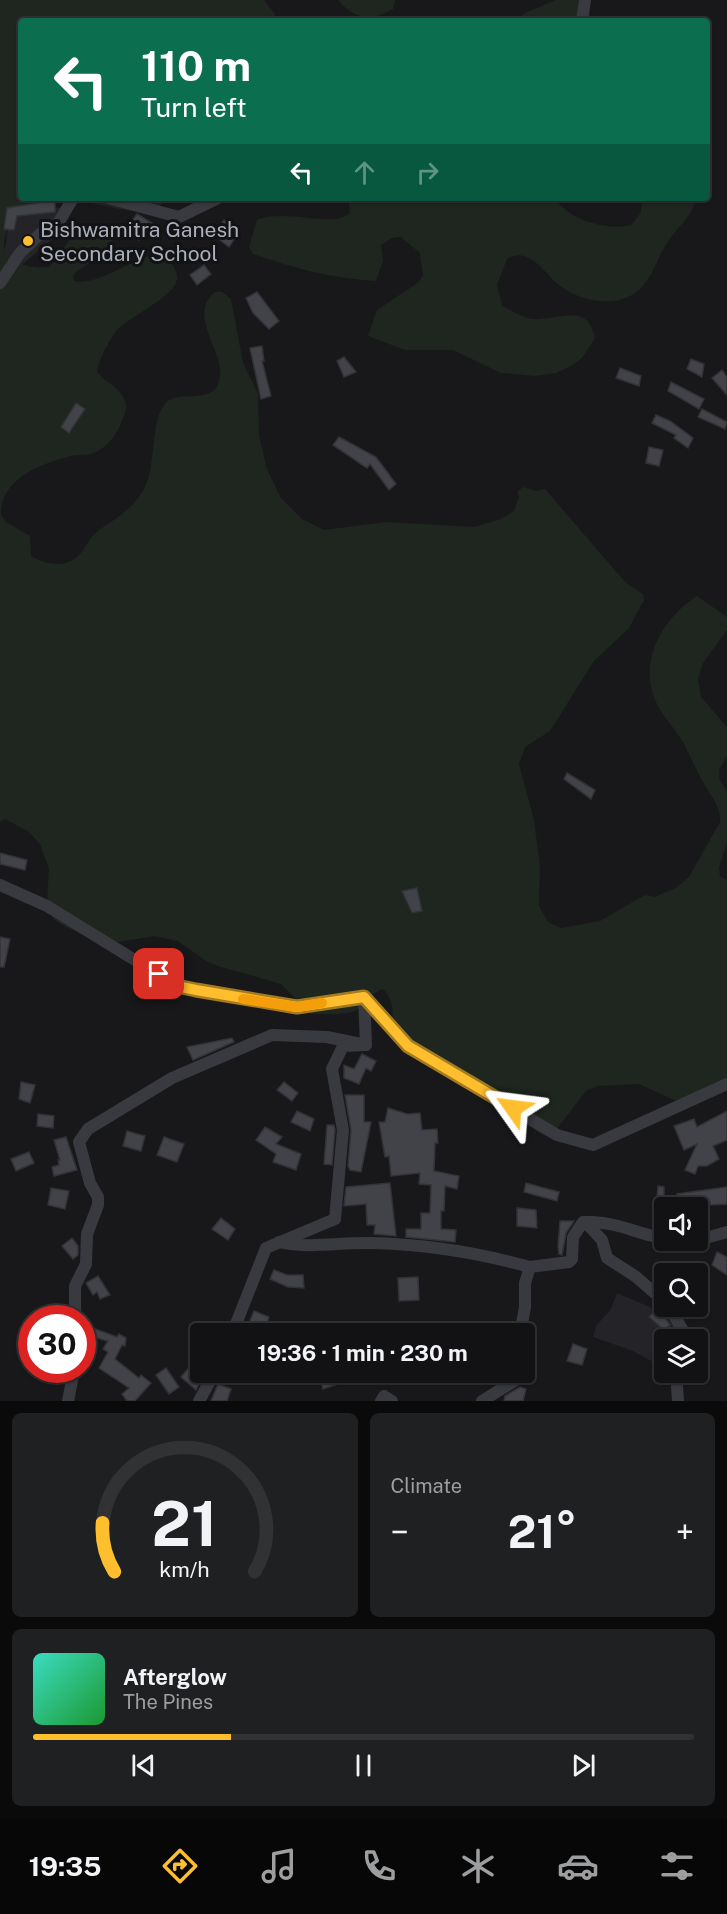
<!DOCTYPE html>
<meta charset="utf-8">
<style>
:root{--surface:#121214;--page:#1f2022;--text:#f1f3f6;--muted:#9c9ea0;--line:#313234;--accent:#febe2d}
body{margin:0;font-family:"Public Sans",sans-serif;background:var(--page);color:var(--text);height:100vh;display:flex;flex-direction:column;font-size:22px;white-space:nowrap}
*{box-sizing:border-box;margin:0}
p{font-size:20px;color:var(--muted)}
.icon{flex:none;width:33px;height:33px;fill:none;stroke:currentColor;stroke-width:2;stroke-linecap:round;stroke-linejoin:round}
.map{position:relative;height:1401px;overflow:hidden}
.sheet{display:flex;flex-direction:column;gap:12px;padding:12px;background:#0a0a0b;flex:1}
.sheet>*{flex:none}
.banner{position:absolute;left:18px;top:18px;width:692px;height:183px;border-radius:6px;box-shadow:0 2px 4px #0004,0 0 0 2px var(--line);background:#0b6e4f;color:#fff;overflow:hidden}
.buttons{position:absolute;left:654px;top:1197px;display:grid;gap:12px}
.buttons a{display:grid;place-items:center;width:54px;height:54px;border-radius:6px;background:var(--surface);box-shadow:0 2px 4px #0004,0 0 0 2px var(--line);font-size:30px}
.speed{position:absolute;left:18px;top:1305px;display:flex;gap:12px;font-size:30px;font-weight:700;text-align:center}
.speed>*{display:grid;place-content:center;width:78px;height:78px;border-radius:50%;background:var(--surface);box-shadow:0 2px 4px #0004,0 0 0 2px var(--line);line-height:1}
.speed .limit{border:9px solid #d22;background:#fff;color:#111}
.pin{position:absolute;display:grid;place-items:center;width:51px;height:51px;color:#fff;margin:-26px;border-radius:12px;box-shadow:0 3px 9px #0006}
.me{position:absolute;width:66px;margin:-33px;rotate:301deg;stroke-linejoin:round;filter:drop-shadow(0 0 4px #0008)}
.turn{display:flex;align-items:center;gap:21px;height:126px;padding:0 24px;font-size:27px}
.turn .icon{width:78px;height:78px;stroke-width:2.5}
.turn b{display:block;font-size:42px;line-height:51px}
.lanes{display:flex;align-items:center;height:57px;padding:0 24px;background:#0003;justify-content:center;gap:30px;direction:ltr}
.lanes .off{opacity:.35}
.big{font-size:45px;font-weight:700;line-height:1.1}
.sheet .card{flex:1;display:flex;flex-direction:column;justify-content:center;gap:9px;min-width:0;padding:0 21px;border-radius:9px;background:var(--page)}
.sheet .dial{align-items:center;gap:0}
.dial svg{height:156px;overflow:visible;fill:none;stroke:var(--line);stroke-width:7;stroke-linecap:round;text-anchor:middle}
.dial text{fill:var(--text);stroke:none}
.song{display:flex;align-items:center;gap:18px}
.cover{width:72px;height:72px;border-radius:9px;background:linear-gradient(135deg,hsl(170 70% 55%),hsl(130 70% 35%))}
.played{height:6px;border-radius:3px;background:linear-gradient(90deg,var(--accent) 30%,var(--line) 30%)}
.keys{display:flex;justify-content:space-around;direction:ltr}
.heat{display:flex;justify-content:space-between;align-items:center;font-size:33px;direction:ltr}
.sheet .tiles{flex:1;display:grid;gap:12px;grid-template-columns:1fr 1fr}
.card:last-child{grid-column:span 2}
.trip{position:absolute;left:190px;top:1323px;width:345px;height:60px;border-radius:6px;background:var(--surface);box-shadow:0 2px 4px #0004,0 0 0 2px var(--line);font-weight:700;line-height:60px;text-align:center}
.tabs{display:flex;height:96px;justify-content:space-around;align-items:center;background:#070708;color:var(--muted)}
.tabs .icon{width:42px;height:42px}
.tabs .selected{color:var(--accent)}
.tabs b{font-size:27px;color:var(--text)}
.map>svg:first-child{display:block}
.built{fill:#242428}
.green{fill:#1e261f}
.building{fill:#424348;stroke:#323237;stroke-width:1.5}
.lines{fill:none;stroke-linecap:round;stroke-linejoin:round}
.minor{stroke:#393a40;stroke-width:12}
.route-casing{stroke:#a57c1d;stroke-width:15}
.route{stroke:#febe2d;stroke-width:10}
.slow{stroke:#f59e0b;stroke-width:10}
.poi-dot{fill:#febe2d;stroke:#131316;stroke-width:2}
.labels{text-anchor:middle;dominant-baseline:central;stroke-width:6;stroke-linejoin:round;paint-order:stroke}
.poi-label{font-size:21px;fill:#aaafbb;stroke:#131316;text-anchor:start}
</style>
<div class="map">
<svg width="727" height="1401" viewBox="0 0 727 1401">
<rect width="100%" height="100%" fill="#18181b"/>
<g class="built">
<path d="M64,207V227L56,236L12,273L3,262L10,216Z"/>
<path d="M617,1293L652,1308L664,1297L690,1339L664,1340V1368L633,1351L593,1337L596,1326L611,1309Z"/>
</g>
<g class="green">
<path d="M0,0H264L275,14L274,21H21V198H167C142,239 47,164 14,219C8,228 3,237 4,248C15,265 30,269 49,267L77,230L89,224L112,232C114,256 87,261 73,275L74,281C97,287 135,256 162,253C168,259 176,267 177,276C180,295 129,316 117,330C109,341 99,358 97,372C105,382 121,388 125,401C128,409 124,416 121,423C117,435 106,448 94,453C86,456 75,454 67,457C38,465 0,480 1,515L6,522L30,536L31,556C49,566 70,569 83,550C88,543 91,536 97,532C117,516 130,513 144,489C157,464 150,424 164,405C175,388 211,406 219,382C228,352 185,317 215,292H222L231,299L243,363L258,394L259,435L267,469L281,498L302,519L324,530L386,522L474,527L501,519L514,511L519,497L517,492L523,487L537,491L545,489L626,583L643,594L644,600L629,628L594,661L550,731L525,747L519,764L534,820L540,867L539,906L548,922L561,928L600,921L645,895L654,897L676,888L689,877L720,822C721,807 712,798 705,785C697,772 691,758 684,744C677,731 665,719 658,706C636,665 661,619 697,596L727,617V630L703,663L698,679L701,697L727,727V756L719,770V778L727,792V842L719,868L720,876L727,880V1089L683,1104L639,1084L597,1086L586,1091L556,1130L545,1136L417,1057L392,1020C394,1009 391,996 383,989C373,992 372,997 366,1004C353,1017 328,1014 311,1014L281,984L218,966L206,961L178,941L155,936L106,944L66,927L54,920L47,904L49,869L40,844L29,832L5,819L0,822Z"/>
<path d="M338,0H395L393,9C371,21 356,21 338,0Z"/>
<path d="M556,0H583L593,21H516L525,13Z"/>
<path d="M348,198H555C568,220 607,231 631,225L640,214L643,198H697C689,221 679,224 667,243C657,258 653,277 639,290C617,310 576,301 555,282C543,270 527,246 507,259L497,285L502,306C511,310 523,318 533,319C557,321 588,301 595,338L582,358L571,366L556,373L535,376L501,373L453,350H405L368,336L377,310L419,282L423,275L420,253L401,237L392,238L381,245L383,261L376,281C333,279 293,268 253,254L249,247L257,220C286,208 333,229 350,213Z"/>
</g>
<g class="building">
<path d="M55,200V212L17,216L14,230L4,229L7,208Z"/>
<path d="M137,214L152,223L139,240L125,230Z"/>
<path d="M224,220L240,231L229,247L220,240L226,232L219,227Z"/>
<path d="M204,265L211,274L197,285L190,275Z"/>
<path d="M257,292L279,321L269,329L253,313L246,298Z"/>
<path d="M262,346L264,361H262L271,396L261,399L250,348Z"/>
<path d="M344,357L356,372L344,377L337,361Z"/>
<path d="M691,359L704,364L702,377L687,369Z"/>
<path d="M620,368L641,376L639,386L616,378Z"/>
<path d="M722,370L727,377V395L712,378Z"/>
<path d="M671,382L704,399L699,409L668,391Z"/>
<path d="M76,403L85,409L69,433L61,427Z"/>
<path d="M702,409L727,422L725,429L698,417Z"/>
<path d="M656,415L670,421L693,438L688,448L674,438L676,435L652,423Z"/>
<path d="M339,437L376,457L396,484L389,490L370,464L367,468L333,445Z"/>
<path d="M649,447L663,450L659,466L646,463Z"/>
<path d="M567,773L595,790L591,799L564,779Z"/>
<path d="M0,853L27,860L25,870L0,864Z"/>
<path d="M417,888L422,911L412,913L402,891Z"/>
<path d="M0,937L10,939L4,967H0Z"/>
<path d="M232,1038L234,1042L193,1060L187,1047Z"/>
<path d="M362,1054L376,1061L371,1071L366,1068L359,1084L344,1078V1065L354,1069Z"/>
<path d="M21,1082L35,1085L30,1103L19,1099Z"/>
<path d="M284,1082L298,1093L292,1101L277,1090Z"/>
<path d="M345,1095H364V1122H371L361,1172L350,1170L348,1166L351,1130Z"/>
<path d="M388,1108L407,1114L420,1113L422,1130L437,1129L438,1143H435L434,1171L459,1176L457,1189L445,1186L444,1211H441V1229L456,1230L455,1242L406,1237V1229H421V1213H430L431,1185L419,1184L420,1173L391,1176L389,1156L385,1157L379,1122H385Z"/>
<path d="M297,1111L314,1119L310,1131L291,1122Z"/>
<path d="M727,1111V1140L713,1146L719,1159L707,1166H698L695,1174L685,1170L697,1144L684,1150L674,1126L694,1119L697,1127Z"/>
<path d="M38,1114L54,1116L53,1128L37,1126Z"/>
<path d="M327,1125H334L335,1130L332,1165L324,1164Z"/>
<path d="M265,1127L282,1137L276,1144L301,1154L296,1170L273,1162L276,1154L256,1140Z"/>
<path d="M127,1131L145,1136L141,1151L123,1146Z"/>
<path d="M66,1137L77,1170L54,1176L52,1167L59,1165L58,1160H60L54,1140Z"/>
<path d="M164,1137L184,1144L177,1162L157,1155Z"/>
<path d="M29,1152L34,1163L16,1171L11,1159Z"/>
<path d="M390,1183L396,1236L374,1234L375,1225H367L366,1204L344,1206L346,1187Z"/>
<path d="M526,1183L559,1192L557,1201L524,1192Z"/>
<path d="M658,1186L664,1187V1197L678,1199L677,1194L727,1187V1204L710,1205V1202L664,1208V1230L660,1229L656,1209Z"/>
<path d="M51,1188L69,1191L65,1209L48,1205Z"/>
<path d="M517,1208L536,1210L537,1228L517,1226Z"/>
<path d="M221,1218L235,1229L228,1240L212,1229Z"/>
<path d="M560,1221H574L566,1233L562,1255L559,1254L558,1246Z"/>
<path d="M72,1238L78,1246V1255L73,1259L62,1246Z"/>
<path d="M717,1252L727,1257V1275L712,1265Z"/>
<path d="M274,1270L287,1275H303L304,1288L288,1287L270,1279Z"/>
<path d="M98,1276L110,1295L100,1299L97,1292L93,1295L86,1283Z"/>
<path d="M418,1277L419,1300L399,1301L398,1278Z"/>
<path d="M658,1307L670,1325L664,1330L649,1317Z"/>
<path d="M254,1311L269,1317L263,1334H241L244,1327L247,1328Z"/>
<path d="M87,1326L117,1337L119,1334L126,1338L125,1346L122,1345L115,1359L139,1378L141,1375L151,1383L135,1401H127L122,1394L129,1388L99,1368L108,1352L103,1349L108,1341L85,1335Z"/>
<path d="M573,1344L587,1349L582,1365L567,1361Z"/>
<path d="M201,1354L202,1378L196,1390L181,1377Z"/>
<path d="M166,1368L179,1387L169,1394L156,1375Z"/>
<path d="M318,1372H338L341,1383L323,1389Z"/>
<path d="M218,1384L231,1389L227,1401H211Z"/>
<path d="M520,1387L526,1389L523,1401H504L505,1396Z"/>
</g>
<g class="lines">
<g class="minor">
<path d="M582,21L585,0"/>
<path d="M108,198L179,217L218,198"/>
<path d="M0,283L20,253L40,234L56,227L73,198"/>
<path d="M0,885L47,906L177,986L297,1007L364,997"/>
<path d="M364,997L408,1046L557,1135L593,1145L727,1084"/>
<path d="M664,1238C638,1235 622,1223 592,1222L590,1227L602,1240L607,1258L635,1276L664,1301"/>
<path d="M698,1240L727,1232"/>
<path d="M279,1242C309,1249 341,1242 371,1243C425,1244 479,1253 530,1267"/>
<path d="M669,1306L688,1340"/>
<path d="M75,1318V1286L86,1264L87,1234L98,1205V1197L90,1183L79,1142L88,1129L172,1078L272,1035L327,1037L366,1045"/>
<path d="M232,1334L266,1248L335,1219L343,1130L332,1069L343,1046L366,1045L364,997"/>
<path d="M520,1334L525,1307V1283L530,1267L569,1262L572,1259L573,1237L583,1222H592"/>
<path d="M676,1372L678,1401"/>
<path d="M68,1401L74,1370"/>
<path d="M199,1401L215,1372"/>
<path d="M381,1401L384,1396L392,1401"/>
<path d="M482,1401L527,1373L530,1353L525,1341"/>
</g>
</g>
<g class="lines">
<g class="route-casing">
<path id="route" d="M159,974L177,986L196,990L297,1007L364,997L408,1046L513,1108"/>
</g>
<use href="#route" class="route"/>
<path class="slow" d="M243,999L297,1007L322,1003"/>
</g>
<circle class="poi-dot" cx="28" cy="241" r="6"/>
<g class="labels">
<g class="poi-label">
<text x="40" y="229">Bishwamitra Ganesh<tspan x="40" dy="24">Secondary School</tspan></text>
</g>
</g>
</svg>
<div class="buttons">
<a><svg class="icon" aria-label="sound" viewBox="0 0 24 24"><path d="M4 9h4l5-4v14l-5-4H4zM17 9q2 3 0 6"/></svg></a>
<a><svg class="icon" aria-label="search" viewBox="0 0 24 24"><circle cx="10" cy="10" r="6"/><path d="M15 15l6 6"/></svg></a>
<a><svg class="icon" aria-label="layers" viewBox="0 0 24 24"><path d="M12 4l9 5-9 5-9-5zM3 14l9 5 9-5"/></svg></a>
</div>
<div class="speed"><div class="limit">30</div></div>
<div class="pin" style="left:159px;top:974px;background:#d93025"><svg class="icon" aria-label="arrive" viewBox="0 0 24 24"><path d="M6 21V4h12l-3 4 3 4H6"/></svg></div>
<svg class="me" style="left:513px;top:1108px" viewBox="-20 -20 40 40"><path d="M0-17L14 15 0 8-14 15z" fill="#febe2d" stroke="#fff" stroke-width="4"/></svg>
<div class="trip">19:36 · 1 min · 230 m</div>
<div class="banner">
<div class="turn"><svg class="icon" aria-label="left" viewBox="0 0 24 24"><path d="M17 20v-9H6M10 6l-5 5 5 5"/></svg><div><b>110 m</b>Turn left</div></div>
<div class="lanes"><svg class="icon" aria-label="left" viewBox="0 0 24 24"><path d="M17 20v-9H6M10 6l-5 5 5 5"/></svg><svg class="icon off" aria-label="ahead" viewBox="0 0 24 24"><path d="M12 20V5M6 11l6-6 6 6"/></svg><svg class="icon off" aria-label="right" viewBox="0 0 24 24"><path d="M7 20v-9h11M14 6l5 5-5 5"/></svg></div>
</div>
</div>
<section class="sheet">
<div class="tiles">
<div class="card dial"><svg viewBox="0 0 100 80">
<path d="M14 69A42 42 0 1 1 86 69"/>
<path d="M14 69A42 42 0 0 1 8 44" stroke="#febe2d"/>
<text x="50" y="56" font-size="32" font-weight="700">21</text>
<text x="50" y="72" font-size="11">km/h</text>
</svg></div>
<div class="card"><p>Climate</p>
<div class="heat"><a>−</a><b class="big">21°</b><a>+</a></div>
</div>
<div class="card">
<div class="song"><i class="cover"></i><div><b>Afterglow</b><p>The Pines</p></div></div>
<div class="played"></div>
<div class="keys"><svg class="icon" aria-label="previous" viewBox="0 0 24 24"><path d="M18 5L8 12l10 7zM5 5v14"/></svg><svg class="icon" aria-label="pause" viewBox="0 0 24 24"><path d="M8 5v14M16 5v14"/></svg><svg class="icon" aria-label="next" viewBox="0 0 24 24"><path d="M6 5l10 7-10 7zM19 5v14"/></svg></div>
</div>
</div>
</section>
<nav class="tabs">
<b>19:35</b>
<svg class="icon selected" aria-label="directions" viewBox="0 0 24 24"><path d="M12 3l9 9-9 9-9-9zM9 14v-3h6M13 9l2 2-2 2"/></svg>
<svg class="icon" aria-label="music" viewBox="0 0 24 24"><path d="M9 18V5l10-2v13"/><circle cx="6" cy="18" r="3"/><circle cx="16" cy="16" r="3"/></svg>
<svg class="icon" aria-label="phone" viewBox="0 0 24 24"><path d="M5 4h4l2 5-3 2q2 4 5 5l2-3 5 2v4C11 20 4 13 5 4z"/></svg>
<svg class="icon" aria-label="climate" viewBox="0 0 24 24"><path d="M12 3v18M4 7l16 10M4 17L20 7"/></svg>
<svg class="icon" aria-label="car" viewBox="0 0 24 24"><path d="M5 17H2v-5l4-1 3-4h7l3 4 3 1v5h-3M9 17h6M6 11h13"/><circle cx="7" cy="17" r="2"/><circle cx="17" cy="17" r="2"/></svg>
<svg class="icon" aria-label="filters" viewBox="0 0 24 24"><path d="M4 7h16M4 17h16"/><circle cx="9" cy="7" r="2"/><circle cx="15" cy="17" r="2"/></svg>
</nav>
